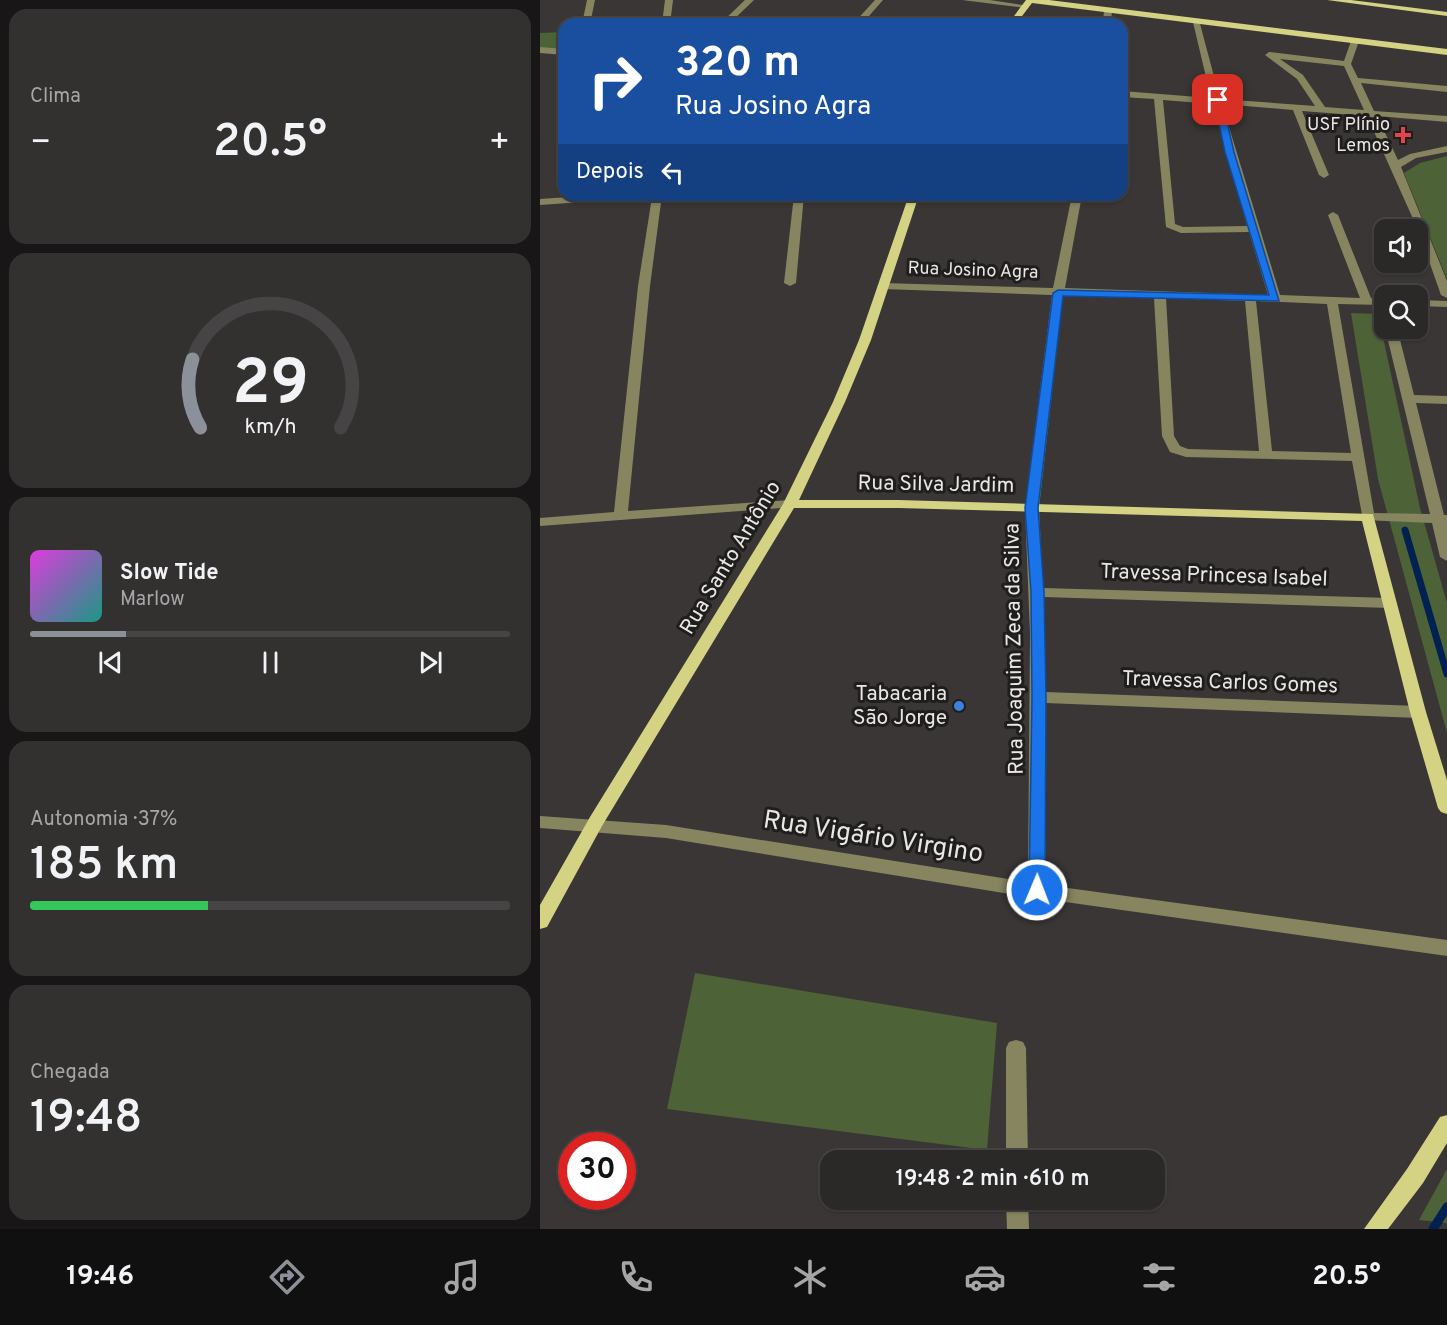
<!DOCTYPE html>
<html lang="pt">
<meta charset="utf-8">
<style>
:root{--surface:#2b2828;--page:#333030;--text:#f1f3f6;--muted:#a6a6a8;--line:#474445;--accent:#8c9099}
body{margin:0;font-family:Overpass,sans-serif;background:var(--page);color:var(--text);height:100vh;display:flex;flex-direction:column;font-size:22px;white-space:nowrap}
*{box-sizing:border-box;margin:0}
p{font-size:20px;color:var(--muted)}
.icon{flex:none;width:33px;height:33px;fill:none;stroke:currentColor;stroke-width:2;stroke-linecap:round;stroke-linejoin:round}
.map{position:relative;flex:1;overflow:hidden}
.sheet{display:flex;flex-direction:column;gap:9px;padding:9px;background:#181616;width:540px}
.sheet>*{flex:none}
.hud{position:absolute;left:18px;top:18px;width:570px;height:183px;border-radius:18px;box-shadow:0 2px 4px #0004,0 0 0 2px var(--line);background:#1a4fa0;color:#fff;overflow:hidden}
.controls{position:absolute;left:834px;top:219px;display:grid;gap:12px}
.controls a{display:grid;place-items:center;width:54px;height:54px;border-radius:12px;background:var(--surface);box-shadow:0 2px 4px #0004,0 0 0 2px var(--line);font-size:30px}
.speed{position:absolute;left:18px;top:1132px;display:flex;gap:12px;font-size:30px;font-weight:700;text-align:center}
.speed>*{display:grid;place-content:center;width:78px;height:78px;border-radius:50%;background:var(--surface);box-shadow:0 2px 4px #0004,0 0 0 2px var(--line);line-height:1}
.speed .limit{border:9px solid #d22;background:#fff;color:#111}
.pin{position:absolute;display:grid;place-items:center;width:51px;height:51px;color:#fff;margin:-26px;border-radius:12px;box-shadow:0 3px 9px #0006}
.me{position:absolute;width:66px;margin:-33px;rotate:1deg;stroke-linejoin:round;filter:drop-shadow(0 0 4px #0008)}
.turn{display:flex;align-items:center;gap:21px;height:126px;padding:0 18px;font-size:27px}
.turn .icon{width:78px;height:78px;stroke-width:2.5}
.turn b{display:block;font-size:42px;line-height:51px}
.then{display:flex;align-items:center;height:57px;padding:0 18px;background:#0003;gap:12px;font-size:22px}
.big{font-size:45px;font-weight:600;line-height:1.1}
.sheet .widget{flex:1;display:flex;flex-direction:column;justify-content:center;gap:9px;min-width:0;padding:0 21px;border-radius:18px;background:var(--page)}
.sheet .dial{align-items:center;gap:0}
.dial svg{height:156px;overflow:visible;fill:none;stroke:var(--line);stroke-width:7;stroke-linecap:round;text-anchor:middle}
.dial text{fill:var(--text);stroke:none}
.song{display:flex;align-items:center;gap:18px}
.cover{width:72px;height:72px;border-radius:9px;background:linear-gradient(135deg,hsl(300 70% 55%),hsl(170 70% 35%))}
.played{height:6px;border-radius:3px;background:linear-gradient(90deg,var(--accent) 20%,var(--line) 20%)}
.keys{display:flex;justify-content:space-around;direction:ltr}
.heat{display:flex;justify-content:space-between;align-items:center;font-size:33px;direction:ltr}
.charge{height:9px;border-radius:4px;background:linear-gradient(90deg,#34c759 37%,var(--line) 0)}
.trip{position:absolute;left:280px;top:1150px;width:345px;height:60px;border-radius:18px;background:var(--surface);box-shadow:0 2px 4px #0004,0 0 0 2px var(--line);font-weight:600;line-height:60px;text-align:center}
.dock{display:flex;height:96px;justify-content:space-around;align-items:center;background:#111010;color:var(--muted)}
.dock .icon{width:42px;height:42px}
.dock .current{color:var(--accent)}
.dock b{font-size:27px;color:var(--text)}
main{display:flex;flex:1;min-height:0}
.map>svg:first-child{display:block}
.green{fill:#4d6236}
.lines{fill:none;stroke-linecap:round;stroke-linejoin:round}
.stream-far1{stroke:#002151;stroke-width:7}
.stream{stroke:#002151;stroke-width:9}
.minor{fill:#868560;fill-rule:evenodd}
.major{fill:#d4d283;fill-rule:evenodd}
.route{fill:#1a73e8;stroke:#114b97;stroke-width:1.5}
.health-dot{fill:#e0444e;stroke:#201e1d;stroke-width:2}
.shop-dot{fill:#3f7fe0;stroke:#201e1d;stroke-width:2}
.labels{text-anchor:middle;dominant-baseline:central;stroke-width:6;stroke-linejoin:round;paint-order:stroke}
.far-poi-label{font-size:18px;fill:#e9e7e6;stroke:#201e1d;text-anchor:end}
.far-street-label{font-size:18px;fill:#e9e7e6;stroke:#201e1d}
.street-label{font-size:21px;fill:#e9e7e6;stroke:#201e1d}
.poi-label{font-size:21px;fill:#e9e7e6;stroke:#201e1d;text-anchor:end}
.near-street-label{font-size:26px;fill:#e9e7e6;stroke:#201e1d}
</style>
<main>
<section class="sheet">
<div class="widget"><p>Clima</p>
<div class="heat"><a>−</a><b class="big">20.5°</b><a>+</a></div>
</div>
<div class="widget dial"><svg viewBox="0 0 100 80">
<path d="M14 69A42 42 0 1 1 86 69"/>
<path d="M14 69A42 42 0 0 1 10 34" stroke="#8c9099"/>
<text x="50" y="56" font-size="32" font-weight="700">29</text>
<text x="50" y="72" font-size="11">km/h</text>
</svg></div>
<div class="widget">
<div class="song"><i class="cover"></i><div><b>Slow Tide</b><p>Marlow</p></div></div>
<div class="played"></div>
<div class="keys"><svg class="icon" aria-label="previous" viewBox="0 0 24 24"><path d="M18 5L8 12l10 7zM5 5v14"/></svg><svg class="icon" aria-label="pause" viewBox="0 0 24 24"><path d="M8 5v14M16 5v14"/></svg><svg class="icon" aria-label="next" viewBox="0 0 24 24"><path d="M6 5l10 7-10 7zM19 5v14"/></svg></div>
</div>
<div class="widget"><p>Autonomia · 37%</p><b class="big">185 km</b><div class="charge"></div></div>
<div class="widget"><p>Chegada</p><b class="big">19:48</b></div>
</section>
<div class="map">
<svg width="907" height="1229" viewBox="0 0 907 1229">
<rect width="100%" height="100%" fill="#393635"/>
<g class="green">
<path d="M24,32V50L0,49V33Z"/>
<path d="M907,156V279L864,173L880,163Z"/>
<path d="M811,313L838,314L880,508L907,603V733L838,479Z"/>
<path d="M155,973L457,1023L447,1150L127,1109Z"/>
<path d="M907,1169V1223L879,1220Z"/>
</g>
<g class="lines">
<path class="stream-far1" d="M865,530L907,674"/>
<path class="stream" d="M893,1229L907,1207"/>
<g class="minor">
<path d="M47,0H55L50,24H42Z"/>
<path d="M125,0H133L130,24H122Z"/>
<path d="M205,0H214L189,24H180Z"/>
<path d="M335,0H343L322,24H313Z"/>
<path d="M422,0H450L489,6L485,8Z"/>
<path d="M568,8L572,10L571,24H563L564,10Z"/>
<path d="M652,18L659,20L680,99L775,106L757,79L725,55L729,52L804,61L811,41L815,38L819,41L811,64L818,78L907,86V92L821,83L834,111L907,116V122L837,116L858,160L870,154L907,146V152L876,158L861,167L907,281V298L901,295L878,230L827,116L762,111L789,175L784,178L779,175L753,110L682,104L740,295L820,298L788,215L793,212L798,215L831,298L844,299V305L798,304L834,513L890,514L845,328H857L874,395L907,396V404L876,403L904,515H907V561L900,557L892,523L823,520L812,461L646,457L630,452L622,436L614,298L523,295L499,508L503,588L850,598L857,603L850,608L504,597L506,692L878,706L884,708L886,712L884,716L878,718L506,703V885L907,940V956L476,895L126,838L0,828V816L126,825L488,882L490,634L485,508L512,295L343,289L337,286L343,283L513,288L532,195H542L525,288L728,295L709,232L641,233L626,227L614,99L582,97V91L671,98ZM740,59L804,66L824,110L785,107L763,75ZM623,100L673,104L707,226L643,227L635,224ZM626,298L705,301L719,451L648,449L640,446L634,436ZM716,301L787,304L811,453L732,451Z"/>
<path d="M0,47L24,49V55L0,53Z"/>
<path d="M60,195H122L110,286L88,511L250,500L255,501L257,504L255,507L0,526V518L74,512L98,286L112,197L0,205V199Z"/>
<path d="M254,195H264L256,283L250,286L244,283Z"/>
<path d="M878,300L907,301V307L878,306Z"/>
<path d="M476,1040L483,1042L486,1048L488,1161H466V1048L469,1042Z"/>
<path d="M466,1200H488L489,1229H467Z"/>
</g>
<g class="major">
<path d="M486,0H509L907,49V55L492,3L476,24H468Z"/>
<path d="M787,0H811L907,12V16Z"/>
<path d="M369,195H379L331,340L305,402L259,500H359L833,514L886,712L907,780V814L901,812L898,808L870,712L822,521L359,508H254L62,826L7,927L0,929V905L50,817L243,504L293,402L319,340Z"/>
<path d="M907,1115V1143L883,1183L848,1229H824L867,1169L900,1117Z"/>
</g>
</g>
<path class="route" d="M678,98L682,100L694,152L739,301L523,296L498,508L504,592L506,697L505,890L497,896L489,890L492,697L491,592L485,508L513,293L518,290L729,295L685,152L674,100Z"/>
<path class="health-dot" d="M860 126h6v6h6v6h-6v6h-6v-6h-6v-6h6z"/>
<circle class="shop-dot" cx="419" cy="706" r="6"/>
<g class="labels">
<g class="far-poi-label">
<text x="850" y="125">USF Plínio<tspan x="850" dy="21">Lemos</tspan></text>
</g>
<g class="far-street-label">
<text transform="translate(433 271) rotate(2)">Rua Josino Agra</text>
</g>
<g class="street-label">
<text transform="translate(396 485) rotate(1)">Rua Silva Jardim</text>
<text transform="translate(191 558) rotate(-59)">Rua Santo Antônio</text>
<text transform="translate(674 576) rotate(2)">Travessa Princesa Isabel</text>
<text transform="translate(475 649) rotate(-91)">Rua Joaquim Zeca da Silva</text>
<text transform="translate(690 683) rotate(2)">Travessa Carlos Gomes</text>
</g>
<g class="poi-label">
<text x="407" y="694">Tabacaria<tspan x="407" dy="24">São Jorge</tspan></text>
</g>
<g class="near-street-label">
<text transform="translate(333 838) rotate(9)">Rua Vigário Virgino</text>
</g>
</g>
</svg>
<div class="controls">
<a><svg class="icon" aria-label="sound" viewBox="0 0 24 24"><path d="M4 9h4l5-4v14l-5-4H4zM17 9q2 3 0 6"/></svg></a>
<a><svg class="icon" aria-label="search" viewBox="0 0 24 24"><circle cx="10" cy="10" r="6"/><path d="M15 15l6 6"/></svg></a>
</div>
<div class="speed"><div class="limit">30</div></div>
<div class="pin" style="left:678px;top:100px;background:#d93025"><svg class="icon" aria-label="arrive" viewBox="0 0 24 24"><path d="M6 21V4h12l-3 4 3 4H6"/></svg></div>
<svg class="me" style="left:497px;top:890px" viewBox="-20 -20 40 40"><circle r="17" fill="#1a73e8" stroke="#fff" stroke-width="3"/><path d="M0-11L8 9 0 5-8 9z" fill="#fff"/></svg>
<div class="trip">19:48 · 2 min · 610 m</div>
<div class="hud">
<div class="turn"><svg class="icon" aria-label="right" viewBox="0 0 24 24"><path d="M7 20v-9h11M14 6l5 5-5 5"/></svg><div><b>320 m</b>Rua Josino Agra</div></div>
<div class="then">Depois<svg class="icon" aria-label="left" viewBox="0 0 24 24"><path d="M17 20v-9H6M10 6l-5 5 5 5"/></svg></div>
</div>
</div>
</main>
<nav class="dock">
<b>19:46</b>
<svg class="icon current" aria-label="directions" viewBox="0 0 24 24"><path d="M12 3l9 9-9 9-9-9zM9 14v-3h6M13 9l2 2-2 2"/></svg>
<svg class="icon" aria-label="music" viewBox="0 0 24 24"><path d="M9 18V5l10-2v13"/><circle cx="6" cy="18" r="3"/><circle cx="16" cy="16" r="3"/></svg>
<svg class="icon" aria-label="phone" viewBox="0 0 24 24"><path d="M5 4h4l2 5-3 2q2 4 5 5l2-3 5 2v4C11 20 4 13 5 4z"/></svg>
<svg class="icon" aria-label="climate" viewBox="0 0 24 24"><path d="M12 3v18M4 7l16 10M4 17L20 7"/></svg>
<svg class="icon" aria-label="car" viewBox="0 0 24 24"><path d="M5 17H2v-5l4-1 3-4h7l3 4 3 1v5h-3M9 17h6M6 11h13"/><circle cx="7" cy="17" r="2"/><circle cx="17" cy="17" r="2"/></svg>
<svg class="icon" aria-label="filters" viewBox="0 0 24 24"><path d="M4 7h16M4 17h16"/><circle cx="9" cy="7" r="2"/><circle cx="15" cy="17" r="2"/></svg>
<b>20.5°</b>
</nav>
